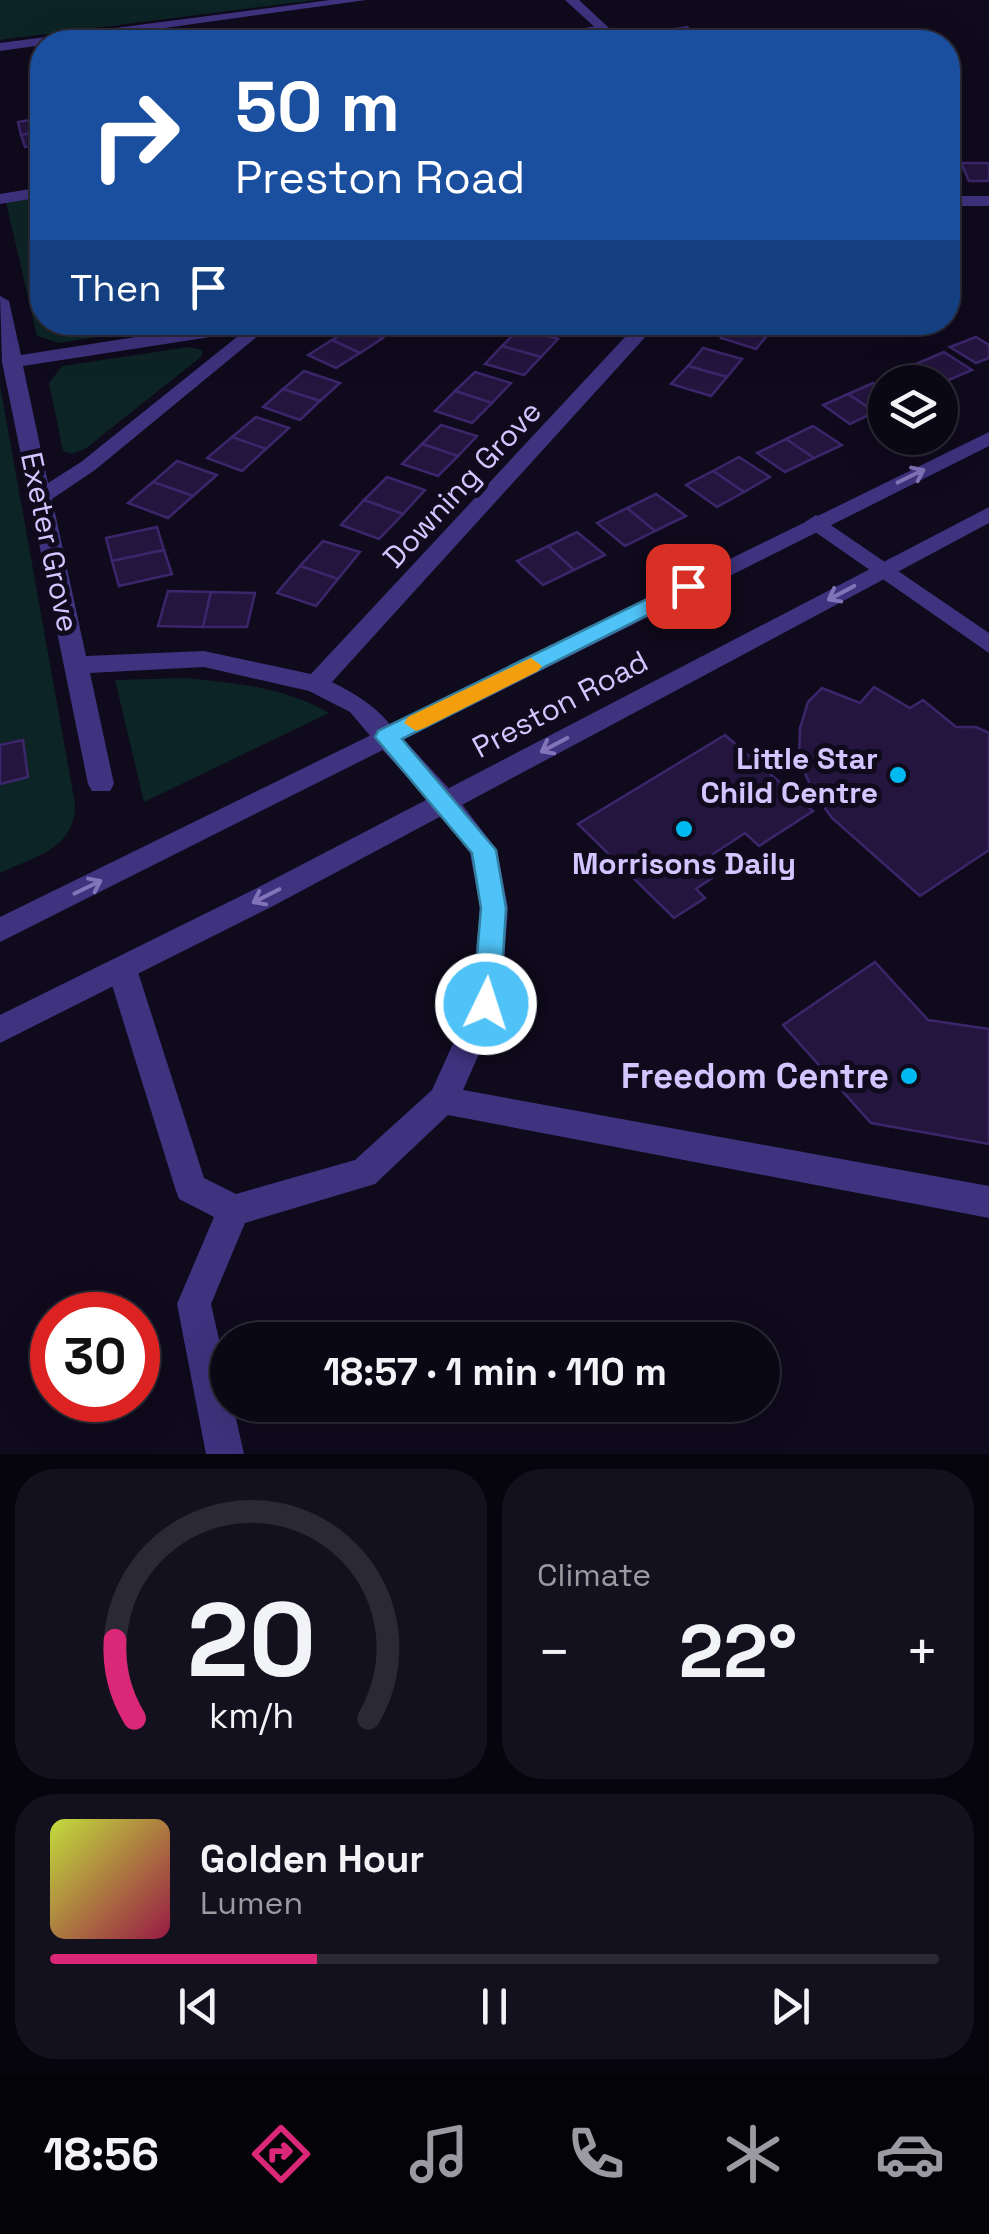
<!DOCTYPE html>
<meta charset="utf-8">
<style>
:root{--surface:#0b0815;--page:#14111e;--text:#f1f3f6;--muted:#9a9aa0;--line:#2b2934;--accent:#db2777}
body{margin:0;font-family:"Space Grotesk",sans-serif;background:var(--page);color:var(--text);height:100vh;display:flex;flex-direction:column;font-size:38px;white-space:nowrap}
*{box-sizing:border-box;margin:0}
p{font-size:32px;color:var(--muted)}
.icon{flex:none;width:55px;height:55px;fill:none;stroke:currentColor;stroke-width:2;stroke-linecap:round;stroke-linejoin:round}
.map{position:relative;height:1454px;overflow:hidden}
.drawer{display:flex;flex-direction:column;gap:15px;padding:15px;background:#06040c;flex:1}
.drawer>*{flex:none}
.top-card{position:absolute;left:30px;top:30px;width:930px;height:305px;border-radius:40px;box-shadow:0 10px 40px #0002,0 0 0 2px var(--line);background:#1a4fa0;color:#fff;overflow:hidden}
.buttons{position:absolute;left:868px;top:365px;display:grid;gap:20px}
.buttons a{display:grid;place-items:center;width:90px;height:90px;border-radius:50%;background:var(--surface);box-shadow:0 10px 40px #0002,0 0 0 2px var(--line);font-size:50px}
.speed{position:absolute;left:30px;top:1292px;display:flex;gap:20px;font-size:50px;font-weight:700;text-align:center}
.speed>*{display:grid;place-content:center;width:130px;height:130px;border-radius:50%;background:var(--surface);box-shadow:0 10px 40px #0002,0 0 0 2px var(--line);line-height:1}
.speed .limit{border:15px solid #d22;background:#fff;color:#111}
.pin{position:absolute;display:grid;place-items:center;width:85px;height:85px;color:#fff;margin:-42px;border-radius:20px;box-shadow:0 5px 15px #0006}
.me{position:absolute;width:110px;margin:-55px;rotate:4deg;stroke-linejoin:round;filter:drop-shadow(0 0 8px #0008)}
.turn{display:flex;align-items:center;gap:35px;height:210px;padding:0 40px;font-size:45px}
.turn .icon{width:130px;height:130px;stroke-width:2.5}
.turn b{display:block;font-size:70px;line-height:85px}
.then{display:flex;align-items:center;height:95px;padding:0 40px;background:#0003;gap:20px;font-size:38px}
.big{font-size:75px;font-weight:600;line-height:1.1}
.drawer .widget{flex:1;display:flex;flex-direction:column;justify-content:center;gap:15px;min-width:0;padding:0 35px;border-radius:40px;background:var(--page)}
.drawer .dial{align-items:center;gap:0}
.dial svg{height:260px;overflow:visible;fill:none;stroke:var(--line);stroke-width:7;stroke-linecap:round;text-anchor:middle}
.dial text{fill:var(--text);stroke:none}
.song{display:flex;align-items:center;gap:30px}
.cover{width:120px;height:120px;border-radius:15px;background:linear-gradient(135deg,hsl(70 70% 55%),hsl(340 70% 35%))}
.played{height:10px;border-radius:5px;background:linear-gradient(90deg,var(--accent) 30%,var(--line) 30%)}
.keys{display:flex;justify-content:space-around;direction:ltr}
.heat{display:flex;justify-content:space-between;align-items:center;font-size:55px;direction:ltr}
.drawer .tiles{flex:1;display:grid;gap:15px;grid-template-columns:1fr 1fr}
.widget:last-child{grid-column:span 2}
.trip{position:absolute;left:210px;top:1322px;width:570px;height:100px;border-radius:50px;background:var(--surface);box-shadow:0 10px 40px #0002,0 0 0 2px var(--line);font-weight:600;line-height:100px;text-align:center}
.tabs{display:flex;height:160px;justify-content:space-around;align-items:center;background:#040308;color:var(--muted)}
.tabs .icon{width:70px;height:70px}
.tabs .on{color:var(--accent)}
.tabs b{font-size:45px;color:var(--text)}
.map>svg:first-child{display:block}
.green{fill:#0d2426}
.building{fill:#23153e;stroke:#3c266b;stroke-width:2.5}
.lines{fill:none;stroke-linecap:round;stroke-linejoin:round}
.service{fill:#3f327e;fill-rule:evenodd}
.minor{fill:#3f327e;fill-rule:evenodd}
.tertiary{fill:#3f327e;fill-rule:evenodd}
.oneway{stroke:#8274b8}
.route{fill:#4fc3f7;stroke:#337fa1;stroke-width:2.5}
.slow{fill:#f59e0b}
.poi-dot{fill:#00b9f0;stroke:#0f0a1c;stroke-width:4}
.labels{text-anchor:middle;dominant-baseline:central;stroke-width:10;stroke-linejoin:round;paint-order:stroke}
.street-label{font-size:30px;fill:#d3c5ff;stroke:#0f0a1c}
.poi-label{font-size:30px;font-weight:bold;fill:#d3c5ff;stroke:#0f0a1c;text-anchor:end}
.near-poi-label{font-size:35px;font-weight:bold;fill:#d3c5ff;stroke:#0f0a1c;text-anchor:end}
</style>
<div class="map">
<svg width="989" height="1454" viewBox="0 0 989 1454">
<rect width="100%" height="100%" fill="#0f0a1c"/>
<g class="green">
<path d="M0,0H316L0,40Z"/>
<path d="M42,192V322L187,323L59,343L37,336L5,198Z"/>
<path d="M189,347L202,350V356L85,449L72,454L63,451L49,383L62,366Z"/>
<path d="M0,385L75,804C75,849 36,856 0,873Z"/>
<path d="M186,678C236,683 284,687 329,713L144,802L115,680Z"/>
</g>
<g class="building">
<path d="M687,27L699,37L669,42L658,32Z"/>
<path d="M296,31L303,42H251L248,37Z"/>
<path d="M802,32L817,42H788L779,36Z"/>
<path d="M42,118V131L21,135L18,122Z"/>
<path d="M42,131V145L25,147L21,135Z"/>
<path d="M961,163H989V181H969Z"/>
<path d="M546,322H591L583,332Z"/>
<path d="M735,322H741L771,331L756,349L721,338Z"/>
<path d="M355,326L383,338L360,353L332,340Z"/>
<path d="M520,328L558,339L541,357L502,346Z"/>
<path d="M976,337L989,345V358L976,363L950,347Z"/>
<path d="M332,340L360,353L336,368L308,355Z"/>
<path d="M502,346L541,357L524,375L485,364Z"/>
<path d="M703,348L742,359L727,377L688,366Z"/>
<path d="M944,352L972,370L944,382L916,364Z"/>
<path d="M916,364L944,382H899L888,375Z"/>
<path d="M688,366L727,377L711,396L671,384Z"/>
<path d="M304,371L340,383L320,401L283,389Z"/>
<path d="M475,372L511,383L492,403L455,391Z"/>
<path d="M873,383L885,391V408L875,412L848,394Z"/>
<path d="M283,389L320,401L300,420L263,407Z"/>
<path d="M455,391L492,403L472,423L435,411Z"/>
<path d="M848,394L875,412L850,424L823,405Z"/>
<path d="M256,417L289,428L266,449L232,437Z"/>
<path d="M441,425L477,436L458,456L422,444Z"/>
<path d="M813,426L842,445L814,458L786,439Z"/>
<path d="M232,437L266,449L242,471L207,458Z"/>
<path d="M786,439L814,458L785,472L757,453Z"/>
<path d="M422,444L458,456L438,476L402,464Z"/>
<path d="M739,457L770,477L744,492L713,471Z"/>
<path d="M177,461L217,475L193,496L153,482Z"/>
<path d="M713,471L744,492L717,507L686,485Z"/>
<path d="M387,477L425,490L403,514L364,500Z"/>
<path d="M153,482L193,496L168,518L128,503Z"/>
<path d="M656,494L686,516L655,531L627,508Z"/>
<path d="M364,500L403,514L379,539L341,525Z"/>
<path d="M627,508L655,531L625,546L597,523Z"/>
<path d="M157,527L164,550L112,561L106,538Z"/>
<path d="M577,532L605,555L574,570L548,546Z"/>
<path d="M323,541L360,552L338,579L300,566Z"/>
<path d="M548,546L574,570L543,585L517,561Z"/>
<path d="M164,550L172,574L119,586L112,561Z"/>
<path d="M300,566L338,579L316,606L277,593Z"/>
<path d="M168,591L211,592L203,627L158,626Z"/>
<path d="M211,592L255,593L247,627H203Z"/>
<path d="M874,687L910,708L923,700L956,727H976L989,733V850L920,896L832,818L813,792L799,759L800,728L808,702L822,688L860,703Z"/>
<path d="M725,735L813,811L759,846L745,833L698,864L712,878L696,889L705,898L674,918L578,824Z"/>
<path d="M23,740L28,777L0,784V745Z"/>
<path d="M875,962L928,1020L989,1029V1144L871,1123L783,1025Z"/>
</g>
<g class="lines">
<g class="service">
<path d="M602,25L609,29L607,32L535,42H503Z"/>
<path d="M816,515L989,633V653L808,527L805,522Z"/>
<path d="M386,728L395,730L455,795L459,802L455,809H437L377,744L373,737L377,730Z"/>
</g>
<g class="minor">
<path d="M330,0H366L0,51V43Z"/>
<path d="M565,0H579L624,42H611Z"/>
<path d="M42,187V197L0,204V194Z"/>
<rect x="948" y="196" width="41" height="10"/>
<path d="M0,296L9,301L21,355L231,322H275L95,470L52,499L86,656L204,651L311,674L639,322H659L332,682C360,696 382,710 399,737L395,744H377L350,712L309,691L204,667L90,673L114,784L110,791H92L88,784L2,362ZM243,332L81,462L48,483L23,366Z"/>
<path d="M446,792L455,795L497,850L508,908L501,1004L463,1090L989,1186V1218L448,1115L375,1184L245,1223L211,1304L228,1379V1405H233L244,1454H206L177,1304L214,1217L179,1199L175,1188L107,969L112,960L122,957L132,960L137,969L204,1178L236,1194L355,1160L432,1090L471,1004L480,908L470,853L433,802L437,795Z"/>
</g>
<g class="tertiary">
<path d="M989,432V446L0,942V917Z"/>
<path d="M989,507V523L275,905L0,1043V1015L255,889Z"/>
</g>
</g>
<defs><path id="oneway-shaft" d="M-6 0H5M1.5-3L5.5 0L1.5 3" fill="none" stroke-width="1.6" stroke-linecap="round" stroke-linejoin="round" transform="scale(2.5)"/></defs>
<g class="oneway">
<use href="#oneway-shaft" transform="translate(911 476) rotate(-26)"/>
<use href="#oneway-shaft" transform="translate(841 593) rotate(152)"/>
<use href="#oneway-shaft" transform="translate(554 745) rotate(152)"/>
<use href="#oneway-shaft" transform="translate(88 887) rotate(-26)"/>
<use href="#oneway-shaft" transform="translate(266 896) rotate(153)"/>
</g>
<path class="route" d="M688,579L698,586L695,591L402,739L496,850L506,908L500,1004L496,1012L486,1016L477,1012L473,1004L481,908L472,853L375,737L378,731Z"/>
<path class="slow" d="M531,658L542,666L538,671L424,728L416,731L404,723L408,717Z"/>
<g class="poi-dot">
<circle cx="898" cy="775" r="10"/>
<circle cx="684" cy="829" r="10"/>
<circle cx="909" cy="1076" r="10"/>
</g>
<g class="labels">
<g class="street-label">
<text transform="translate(462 484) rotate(-47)">Downing Grove</text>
<text transform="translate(50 542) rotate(78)">Exeter Grove</text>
<text transform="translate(560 704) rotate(-28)">Preston Road</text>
</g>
<g class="poi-label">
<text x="878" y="758">Little Star<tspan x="878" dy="34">Child Centre</tspan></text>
<text x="684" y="863" text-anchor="middle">Morrisons Daily</text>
</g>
<g class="near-poi-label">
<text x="889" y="1076">Freedom Centre</text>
</g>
</g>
</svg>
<div class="buttons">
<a><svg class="icon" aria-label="layers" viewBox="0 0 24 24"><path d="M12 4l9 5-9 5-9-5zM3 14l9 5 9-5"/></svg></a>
</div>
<div class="speed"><div class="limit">30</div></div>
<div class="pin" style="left:688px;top:586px;background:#d93025"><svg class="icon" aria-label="arrive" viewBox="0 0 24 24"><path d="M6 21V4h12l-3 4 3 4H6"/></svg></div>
<svg class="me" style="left:486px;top:1004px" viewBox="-20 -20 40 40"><circle r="17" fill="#4fc3f7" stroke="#fff" stroke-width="3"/><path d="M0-11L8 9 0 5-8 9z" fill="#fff"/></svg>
<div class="trip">18:57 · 1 min · 110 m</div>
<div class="top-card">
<div class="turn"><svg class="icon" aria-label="right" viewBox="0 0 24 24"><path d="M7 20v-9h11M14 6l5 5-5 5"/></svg><div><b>50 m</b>Preston Road</div></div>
<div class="then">Then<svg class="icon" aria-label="arrive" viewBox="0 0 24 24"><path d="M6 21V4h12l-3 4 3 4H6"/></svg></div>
</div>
</div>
<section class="drawer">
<div class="tiles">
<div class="widget dial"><svg viewBox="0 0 100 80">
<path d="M14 69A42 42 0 1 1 86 69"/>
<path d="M14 69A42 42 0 0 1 8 45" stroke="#db2777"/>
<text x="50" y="56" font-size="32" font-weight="700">20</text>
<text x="50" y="72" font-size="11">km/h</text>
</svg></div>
<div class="widget"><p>Climate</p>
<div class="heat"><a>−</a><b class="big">22°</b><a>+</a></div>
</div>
<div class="widget">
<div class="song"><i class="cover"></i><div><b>Golden Hour</b><p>Lumen</p></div></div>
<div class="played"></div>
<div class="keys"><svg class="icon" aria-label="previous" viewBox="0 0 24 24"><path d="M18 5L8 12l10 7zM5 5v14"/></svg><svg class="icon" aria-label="pause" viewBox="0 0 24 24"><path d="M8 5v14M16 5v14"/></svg><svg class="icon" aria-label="next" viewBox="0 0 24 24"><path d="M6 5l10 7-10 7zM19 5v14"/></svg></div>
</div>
</div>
</section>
<nav class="tabs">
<b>18:56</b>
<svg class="icon on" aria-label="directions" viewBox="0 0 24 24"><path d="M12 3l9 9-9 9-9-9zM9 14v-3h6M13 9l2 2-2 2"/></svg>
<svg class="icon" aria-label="music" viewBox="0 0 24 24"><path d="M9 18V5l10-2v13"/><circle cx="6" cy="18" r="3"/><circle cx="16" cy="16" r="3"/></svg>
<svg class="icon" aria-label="phone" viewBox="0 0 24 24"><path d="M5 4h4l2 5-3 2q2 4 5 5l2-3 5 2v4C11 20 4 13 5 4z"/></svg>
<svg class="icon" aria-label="climate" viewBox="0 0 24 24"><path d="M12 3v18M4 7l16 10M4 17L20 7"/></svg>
<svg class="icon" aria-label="car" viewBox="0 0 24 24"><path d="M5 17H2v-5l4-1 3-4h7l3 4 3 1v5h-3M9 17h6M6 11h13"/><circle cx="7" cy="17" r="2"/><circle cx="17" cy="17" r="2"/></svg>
</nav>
